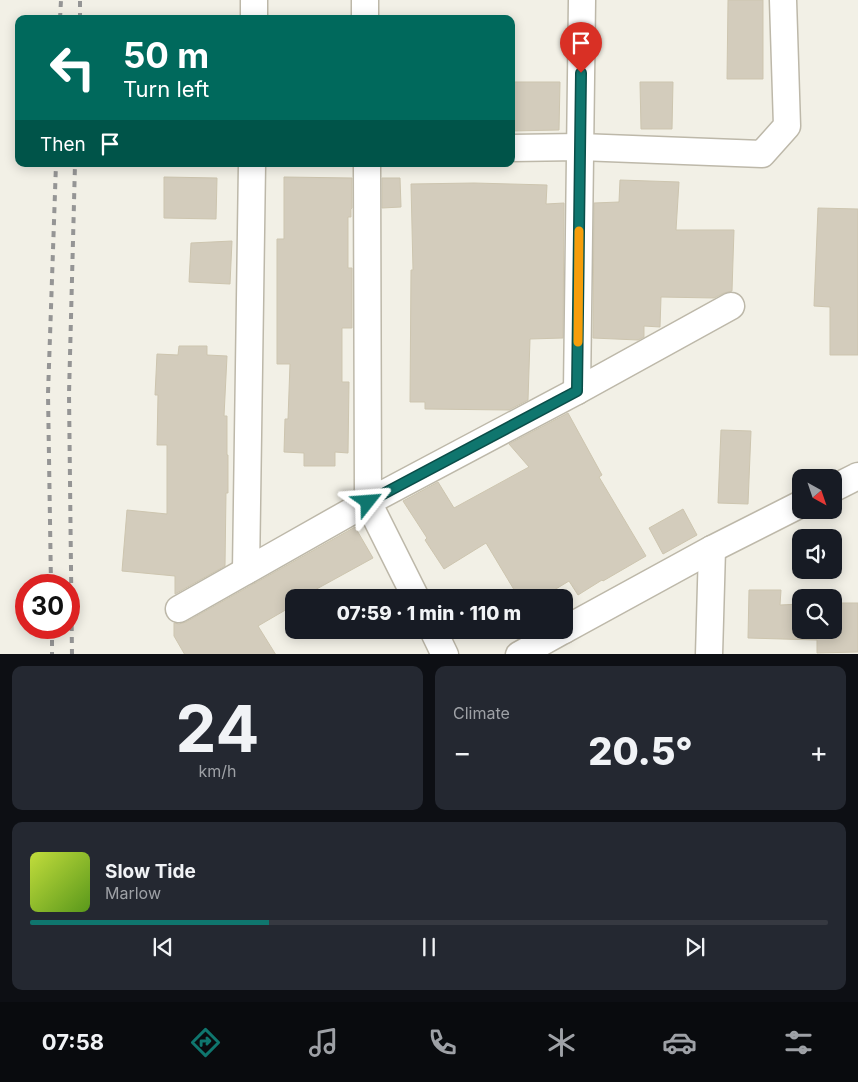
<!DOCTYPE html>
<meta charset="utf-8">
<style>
:root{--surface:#171b24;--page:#242831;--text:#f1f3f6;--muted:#9ea1a6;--line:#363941;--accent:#0f766e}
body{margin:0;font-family:Inter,sans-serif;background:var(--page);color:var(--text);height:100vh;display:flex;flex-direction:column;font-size:19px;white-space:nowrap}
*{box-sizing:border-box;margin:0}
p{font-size:16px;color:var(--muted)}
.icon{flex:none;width:28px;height:28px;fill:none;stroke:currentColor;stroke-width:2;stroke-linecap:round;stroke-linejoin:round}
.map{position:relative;height:654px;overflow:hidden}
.sheet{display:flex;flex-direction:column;gap:12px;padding:12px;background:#0d0f14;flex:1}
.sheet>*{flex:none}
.banner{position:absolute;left:15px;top:15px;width:500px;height:152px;border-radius:10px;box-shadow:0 2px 12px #0003;background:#00695c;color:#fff;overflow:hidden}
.needle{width:32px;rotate:140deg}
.fabs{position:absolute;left:792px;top:469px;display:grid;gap:10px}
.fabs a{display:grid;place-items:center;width:50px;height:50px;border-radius:10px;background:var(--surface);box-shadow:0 2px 12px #0003;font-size:25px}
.speed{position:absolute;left:15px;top:574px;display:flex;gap:10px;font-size:25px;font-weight:700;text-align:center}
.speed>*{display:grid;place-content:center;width:65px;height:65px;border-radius:50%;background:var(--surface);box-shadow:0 2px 12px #0003;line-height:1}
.speed .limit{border:8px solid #d22;background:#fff;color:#111}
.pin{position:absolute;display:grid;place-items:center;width:42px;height:42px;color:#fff;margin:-51px -21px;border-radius:50% 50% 50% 0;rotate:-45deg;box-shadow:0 0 5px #0007}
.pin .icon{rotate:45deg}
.me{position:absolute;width:55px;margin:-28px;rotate:62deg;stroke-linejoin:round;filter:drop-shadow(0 0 4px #0008)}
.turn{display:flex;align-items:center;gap:18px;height:105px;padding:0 25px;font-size:22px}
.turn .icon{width:65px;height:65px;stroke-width:2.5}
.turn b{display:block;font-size:35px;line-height:42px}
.then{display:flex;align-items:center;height:48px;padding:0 25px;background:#0003;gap:10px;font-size:19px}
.big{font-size:38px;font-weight:800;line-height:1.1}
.sheet .widget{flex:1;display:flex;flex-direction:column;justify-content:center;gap:8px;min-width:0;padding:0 18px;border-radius:10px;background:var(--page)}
.sheet .dial{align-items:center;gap:0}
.dial b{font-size:65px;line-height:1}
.song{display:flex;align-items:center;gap:15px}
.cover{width:60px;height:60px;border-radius:8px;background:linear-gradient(135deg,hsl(70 70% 55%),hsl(90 70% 35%))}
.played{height:5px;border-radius:2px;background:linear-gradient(90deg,var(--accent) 30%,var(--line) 30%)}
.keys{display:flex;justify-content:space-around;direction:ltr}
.heat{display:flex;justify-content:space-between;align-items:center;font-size:28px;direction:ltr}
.sheet .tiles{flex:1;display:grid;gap:12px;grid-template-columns:1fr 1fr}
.widget:last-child{grid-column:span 2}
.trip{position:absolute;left:285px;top:589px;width:288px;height:50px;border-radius:10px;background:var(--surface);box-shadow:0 2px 12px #0003;font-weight:800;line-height:50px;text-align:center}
.dock{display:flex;height:80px;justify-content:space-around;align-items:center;background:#090b0e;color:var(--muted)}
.dock .icon{width:35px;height:35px}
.dock .selected{color:var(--accent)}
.dock b{font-size:22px;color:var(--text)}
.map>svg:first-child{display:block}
.building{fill:#d3ccbc;stroke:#cdc5af}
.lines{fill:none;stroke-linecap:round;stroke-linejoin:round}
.street-casing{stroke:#bdb8a9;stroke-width:29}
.street{stroke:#fff;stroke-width:26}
.rail{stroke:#959595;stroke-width:4;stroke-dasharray:6 6;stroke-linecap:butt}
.route-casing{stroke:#0a4d48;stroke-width:12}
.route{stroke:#0f766e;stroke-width:9}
.slow{stroke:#f59e0b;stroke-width:9}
</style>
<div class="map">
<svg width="858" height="655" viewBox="0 0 858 655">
<rect width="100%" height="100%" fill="#f2f0e6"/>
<g class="building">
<path d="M728,0H763V79H727Z"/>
<path d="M511,82H560L559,130L511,131Z"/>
<path d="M640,82H673L672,129H641Z"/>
<path d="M164,177L217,178L216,219L164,218Z"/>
<path d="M284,177L352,178V208L351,209V217H348V268H352V328H342V382H349L348,453L335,452V466H304V453L284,452L285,419H288L290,364H277V239H284Z"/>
<path d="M382,178H400L401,207L382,208Z"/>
<path d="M620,180L679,182L676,230H734L732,291L724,293L714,298L661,297L660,327L644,326V337L638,340L593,338L594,203L619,202Z"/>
<path d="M474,183L547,185L546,204L564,203L563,338L530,339L528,400L509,410L425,409V402H410L411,270H413L411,184Z"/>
<path d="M818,208L858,209V355H830V307L814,306Z"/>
<path d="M232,241L230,284L189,282L191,243Z"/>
<path d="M179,346H207V355L227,356L224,416H227V455H228V493H226L225,566L175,594V576L122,571L127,510L167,514V445H157L158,395H155L157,354L178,355Z"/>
<path d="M568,413L602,475L599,477L646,556L603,581L602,580L578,595L569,581L541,598H519L486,543L444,569L425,540L427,538L403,501L438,482L454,508L529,467L509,444Z"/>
<path d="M721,430L751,431L748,504L718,503Z"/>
<path d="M683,509L697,535L663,554L649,528Z"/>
<path d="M355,527L373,558L313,591L315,593L307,598H294V605L258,626L276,655H185L174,636V623L179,624L186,622Z"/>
<path d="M749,590H781L780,605L801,604V630H834V603H858V652L817,653V640L748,638Z"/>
</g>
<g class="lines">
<g class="street-casing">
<g id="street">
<path d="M365,0V19"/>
<path d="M254,19V0"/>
<path d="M511,148L580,147L762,154L787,126L783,0"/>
<path d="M367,164L368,502L416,598"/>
<path d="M577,391L582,0"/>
<path d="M834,488L858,476"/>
<path d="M246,571L252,164"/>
<path d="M179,609L368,502L577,391L731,306"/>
<path d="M433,630L445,655"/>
<path d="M564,630L712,549L801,504"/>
<path d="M519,655L564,630"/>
<path d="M709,655L712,549"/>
</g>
</g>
<use href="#street" class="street"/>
<g class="rail">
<path d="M60,19L61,0"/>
<path d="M80,19V0"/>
<path d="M51,585L48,394L56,164"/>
<path d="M52,628V655"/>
<path d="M72,655L69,394L75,164"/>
</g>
</g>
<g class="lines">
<g class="route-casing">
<path id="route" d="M368,502L577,391L581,73"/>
</g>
<use href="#route" class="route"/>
<path class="slow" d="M578,342L579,231"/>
</g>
</svg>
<div class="fabs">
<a><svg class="needle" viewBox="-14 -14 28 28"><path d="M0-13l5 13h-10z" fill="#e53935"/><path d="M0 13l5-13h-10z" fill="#9ea1a6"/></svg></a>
<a><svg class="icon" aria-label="sound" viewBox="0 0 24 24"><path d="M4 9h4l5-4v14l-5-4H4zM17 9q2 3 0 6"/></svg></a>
<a><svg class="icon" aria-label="search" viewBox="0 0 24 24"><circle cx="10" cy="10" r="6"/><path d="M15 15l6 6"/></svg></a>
</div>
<div class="speed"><div class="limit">30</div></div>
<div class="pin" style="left:581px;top:73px;background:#d93025"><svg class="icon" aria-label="arrive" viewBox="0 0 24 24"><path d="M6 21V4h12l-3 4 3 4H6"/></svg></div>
<svg class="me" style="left:368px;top:502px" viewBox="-20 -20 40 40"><path d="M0-17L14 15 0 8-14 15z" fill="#0f766e" stroke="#fff" stroke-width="4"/></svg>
<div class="trip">07:59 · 1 min · 110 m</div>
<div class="banner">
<div class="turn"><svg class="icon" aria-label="left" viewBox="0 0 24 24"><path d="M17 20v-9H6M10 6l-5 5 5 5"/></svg><div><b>50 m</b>Turn left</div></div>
<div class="then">Then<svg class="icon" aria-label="arrive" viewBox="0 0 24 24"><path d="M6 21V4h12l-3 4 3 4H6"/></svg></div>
</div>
</div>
<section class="sheet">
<div class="tiles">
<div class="widget dial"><b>24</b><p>km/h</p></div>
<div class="widget"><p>Climate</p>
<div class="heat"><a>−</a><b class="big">20.5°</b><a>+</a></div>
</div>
<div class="widget">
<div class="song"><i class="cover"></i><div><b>Slow Tide</b><p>Marlow</p></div></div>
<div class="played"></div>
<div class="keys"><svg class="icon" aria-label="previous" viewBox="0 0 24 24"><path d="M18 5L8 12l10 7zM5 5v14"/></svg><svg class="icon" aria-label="pause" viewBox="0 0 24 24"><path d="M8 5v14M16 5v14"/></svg><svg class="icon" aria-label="next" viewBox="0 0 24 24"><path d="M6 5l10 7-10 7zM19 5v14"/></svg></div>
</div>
</div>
</section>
<nav class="dock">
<b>07:58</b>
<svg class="icon selected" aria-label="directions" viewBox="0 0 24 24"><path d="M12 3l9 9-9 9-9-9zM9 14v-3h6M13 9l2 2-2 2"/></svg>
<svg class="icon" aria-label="music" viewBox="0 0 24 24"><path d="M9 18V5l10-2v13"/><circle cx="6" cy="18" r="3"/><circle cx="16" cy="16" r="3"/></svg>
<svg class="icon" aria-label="phone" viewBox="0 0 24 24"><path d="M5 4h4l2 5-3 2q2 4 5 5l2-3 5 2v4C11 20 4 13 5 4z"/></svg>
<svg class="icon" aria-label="climate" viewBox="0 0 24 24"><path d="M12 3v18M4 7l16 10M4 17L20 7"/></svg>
<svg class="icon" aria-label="car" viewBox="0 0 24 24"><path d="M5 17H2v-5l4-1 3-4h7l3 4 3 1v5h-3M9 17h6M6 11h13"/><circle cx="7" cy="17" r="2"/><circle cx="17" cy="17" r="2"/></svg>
<svg class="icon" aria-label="filters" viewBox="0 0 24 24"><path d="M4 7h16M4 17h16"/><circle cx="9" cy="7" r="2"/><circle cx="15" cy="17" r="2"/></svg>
</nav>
